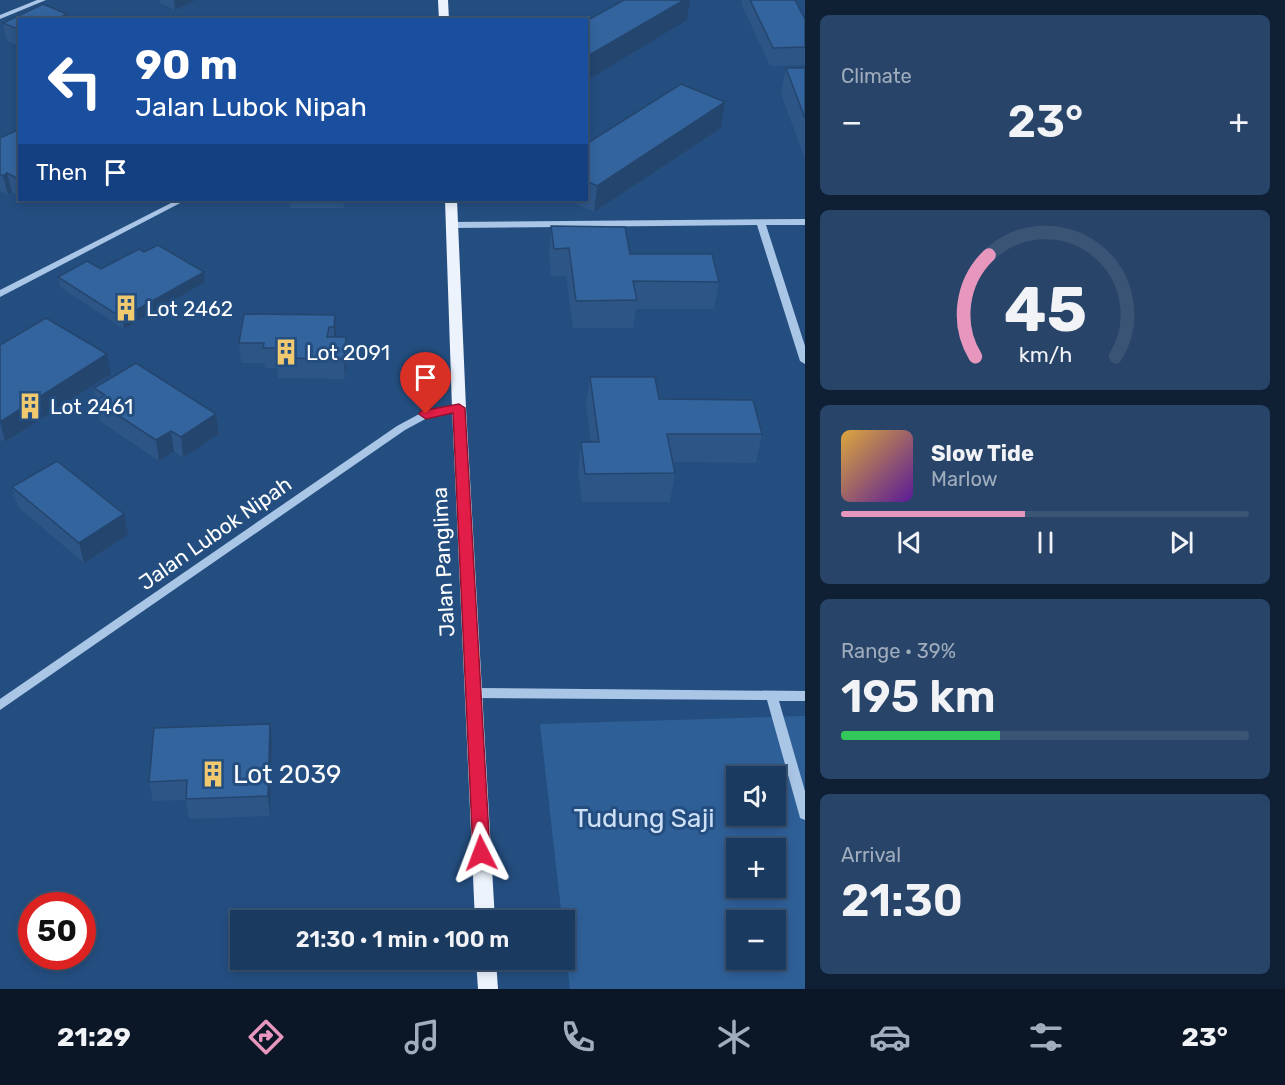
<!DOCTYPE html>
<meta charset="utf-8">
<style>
:root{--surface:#1b3a60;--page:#284569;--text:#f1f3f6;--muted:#a0adbd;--line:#395475;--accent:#e797bd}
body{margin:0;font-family:Rubik,sans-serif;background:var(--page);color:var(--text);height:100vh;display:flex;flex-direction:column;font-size:22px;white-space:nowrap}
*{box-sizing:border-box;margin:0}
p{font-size:20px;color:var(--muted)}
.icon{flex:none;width:33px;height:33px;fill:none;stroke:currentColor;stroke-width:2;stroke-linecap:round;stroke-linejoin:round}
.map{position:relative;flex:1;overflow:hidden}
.details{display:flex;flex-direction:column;gap:15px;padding:15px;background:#0f2035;width:480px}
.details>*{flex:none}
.top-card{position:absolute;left:18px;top:18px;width:570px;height:183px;border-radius:0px;box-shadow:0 3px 9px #0003,0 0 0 2px var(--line);background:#1a4fa0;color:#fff;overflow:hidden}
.fabs{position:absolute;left:726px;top:766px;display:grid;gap:12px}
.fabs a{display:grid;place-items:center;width:60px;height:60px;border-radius:0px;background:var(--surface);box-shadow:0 3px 9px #0003,0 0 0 2px var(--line);font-size:30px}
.speed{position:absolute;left:18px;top:892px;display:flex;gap:12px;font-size:30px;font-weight:700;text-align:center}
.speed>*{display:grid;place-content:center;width:78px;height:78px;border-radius:50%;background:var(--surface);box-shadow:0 3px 9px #0003,0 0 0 2px var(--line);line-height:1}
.speed .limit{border:9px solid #d22;background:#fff;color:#111}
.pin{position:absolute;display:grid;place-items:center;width:51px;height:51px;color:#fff;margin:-62px -26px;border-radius:50% 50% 50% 0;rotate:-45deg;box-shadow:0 0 6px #0007}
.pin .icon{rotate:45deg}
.me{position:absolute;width:66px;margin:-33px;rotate:357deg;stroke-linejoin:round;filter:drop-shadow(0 0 4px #0008)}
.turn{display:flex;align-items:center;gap:21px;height:126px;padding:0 18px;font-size:27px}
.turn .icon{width:78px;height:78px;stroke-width:2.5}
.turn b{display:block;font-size:42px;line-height:51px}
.then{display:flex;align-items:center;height:57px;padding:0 18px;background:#0003;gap:12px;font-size:22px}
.big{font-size:45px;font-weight:600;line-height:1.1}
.details .widget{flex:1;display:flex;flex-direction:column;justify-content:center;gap:9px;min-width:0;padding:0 21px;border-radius:9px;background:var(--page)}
.details .dial{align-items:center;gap:0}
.dial svg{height:156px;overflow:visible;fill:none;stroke:var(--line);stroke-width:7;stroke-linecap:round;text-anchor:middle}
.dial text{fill:var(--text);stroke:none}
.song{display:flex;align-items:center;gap:18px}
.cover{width:72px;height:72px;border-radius:9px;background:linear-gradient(135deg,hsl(40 70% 55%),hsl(270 70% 35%))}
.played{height:6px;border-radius:3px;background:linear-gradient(90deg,var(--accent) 45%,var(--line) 45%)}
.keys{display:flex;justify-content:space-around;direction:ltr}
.heat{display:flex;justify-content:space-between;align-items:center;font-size:33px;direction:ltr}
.charge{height:9px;border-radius:4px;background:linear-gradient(90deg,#34c759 39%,var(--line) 0)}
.trip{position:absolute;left:230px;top:910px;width:345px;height:60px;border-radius:0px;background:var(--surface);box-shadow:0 3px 9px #0003,0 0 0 2px var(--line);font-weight:600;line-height:60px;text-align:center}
.tabs{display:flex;height:96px;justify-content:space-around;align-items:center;background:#0b1726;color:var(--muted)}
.tabs .icon{width:42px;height:42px}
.tabs .current{color:var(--accent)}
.tabs b{font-size:27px;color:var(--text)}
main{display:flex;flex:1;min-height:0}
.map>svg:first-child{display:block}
.green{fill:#2e5f97;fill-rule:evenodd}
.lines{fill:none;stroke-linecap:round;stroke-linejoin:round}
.minor{fill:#aac6e6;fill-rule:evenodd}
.major{fill:#ecf3fd;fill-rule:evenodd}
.wall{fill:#2d5687}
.shaded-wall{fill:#24466e}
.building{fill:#34649d;stroke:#24466e;stroke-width:1.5}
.route{fill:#e11d48;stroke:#92132f;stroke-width:1.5}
.labels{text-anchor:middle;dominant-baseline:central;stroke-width:6;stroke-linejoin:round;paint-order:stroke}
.poi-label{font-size:21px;fill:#fff;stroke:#244e80;text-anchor:start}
.street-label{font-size:21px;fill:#fff;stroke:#244e80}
.near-poi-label{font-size:26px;fill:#fff;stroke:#244e80;text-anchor:start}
.near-park-label{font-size:26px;fill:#cee0f5;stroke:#244e80}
</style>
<main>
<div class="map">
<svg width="805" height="989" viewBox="0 0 805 989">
<rect width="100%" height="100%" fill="#244e80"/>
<path class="green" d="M805,716V989H570L540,724ZM736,777H776V816H736ZM736,849H776V888H736ZM736,921H776V960H736Z"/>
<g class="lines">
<g class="minor">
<path d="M37,0H46L0,19V15Z"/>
<path d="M177,200H186L0,297V290Z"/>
<path d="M805,219V225H766L805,346V364L800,361L757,225L452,228L448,225L452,222Z"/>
<path d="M459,405L464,408L462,410L429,417L405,430L0,710V699L397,426L423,412Z"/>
<path d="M473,688L805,691V701H779L805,791V820L800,818L799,814L767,700L473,698L469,696L467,693L469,690Z"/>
</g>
<g class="major">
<path d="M438,0H448L449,20H439Z"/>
<path d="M445,200H457L466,408L495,921H475L452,408Z"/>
<path d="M476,960H496L498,989H478Z"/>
</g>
</g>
<g class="wall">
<path d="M160,0H196L175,10L160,3Z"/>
<path d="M742,0H795L805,19V65L770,66L742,5Z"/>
<path d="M43,4L67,14L68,20H20V46L7,41L3,23Z"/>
<path d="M786,68H805V159L781,94Z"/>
<path d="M721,128L594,212L567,200H586V144Z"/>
<path d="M20,129V197L12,192L8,195L0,191V138Z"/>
<path d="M289,200H343L344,208H290Z"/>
<path d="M551,226L630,254L719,282L714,309H636L633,328H573L566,276H551L549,254Z"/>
<path d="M144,252L205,282L124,329L60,287L58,277L101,269Z"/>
<path d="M335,315L336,337H346L347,357L345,379L278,378L277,368H265L264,363H241L239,343Z"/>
<path d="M0,345L107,354L111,374L5,442L0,439Z"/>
<path d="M590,377L762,434L756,463L673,462L675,473L670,502H582L578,470L581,442H591L586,405Z"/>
<path d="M94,388L216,414L219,434L183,458L174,451L159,461L100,421Z"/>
<path d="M12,487L128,535L84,563L18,507Z"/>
<path d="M270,724L272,744L270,816L189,819L186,800L153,801L149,782Z"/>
</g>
<g class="shaded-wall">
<path d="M174,0H196L175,10Z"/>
<path d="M684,0H690L687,20L586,81V57Z"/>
<path d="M67,14L68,20H57V19Z"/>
<path d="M725,102L721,128L594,212L597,186Z"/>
<path d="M7,173L12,192L8,195L3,176Z"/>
<path d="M204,272L205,282L124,329L122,318Z"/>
<path d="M335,315L336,335L334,347V327Z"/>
<path d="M346,337L347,357L345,379L344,359Z"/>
<path d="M107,354L111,374L5,442L0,422Z"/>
<path d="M216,414L219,434L183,458L181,437Z"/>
<path d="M171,431L174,451L159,461L156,440Z"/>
<path d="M124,514L128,535L84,563L79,543Z"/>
<path d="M270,724L272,744L270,816L268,796Z"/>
</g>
<g class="building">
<path d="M624,0H684L586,57V21Z"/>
<path d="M750,0H795L805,19V47L773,48Z"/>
<path d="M43,4L67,14L57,19L59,20H20V30L3,23Z"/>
<path d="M114,16L121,20H106Z"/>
<path d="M786,68H805V118Z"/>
<path d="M681,84L725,102L597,186L586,181V144Z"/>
<path d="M20,129V180L7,173L3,176L0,174V138Z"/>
<path d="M551,226L625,227L630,254H712L719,282L633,281L637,300L576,301L569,248L554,249Z"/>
<path d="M158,245L204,272L122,318L58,277L87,261L101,269L139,249L144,252Z"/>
<path d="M244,314L335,315L334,327H329L327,337H346L344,359L277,358L278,348H263L264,343H239Z"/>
<path d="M46,318L107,354L0,422V345Z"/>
<path d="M136,363L216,414L181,437L171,431L156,440L96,401L105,395L94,388Z"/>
<path d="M590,377H655L659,399L753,400L762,434H667L675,473L585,474L581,442H599Z"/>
<path d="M57,461L124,514L79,543L12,487Z"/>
<path d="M270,724L268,796L186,799L187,780L149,782L154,728Z"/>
</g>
<path class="route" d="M459,404L465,408L490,853L487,858L481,860L475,858L473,853L453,413L426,419L419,414L421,411Z"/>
<defs>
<g id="building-bare" transform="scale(2.07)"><path d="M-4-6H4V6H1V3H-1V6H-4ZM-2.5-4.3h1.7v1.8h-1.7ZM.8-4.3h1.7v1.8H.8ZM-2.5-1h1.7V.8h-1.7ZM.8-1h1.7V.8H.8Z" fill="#f1c96e" stroke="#244e80" stroke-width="2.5" paint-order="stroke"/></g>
</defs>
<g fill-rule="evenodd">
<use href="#building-bare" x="126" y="308"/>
<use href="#building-bare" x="286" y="352"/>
<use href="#building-bare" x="30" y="406"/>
<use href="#building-bare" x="213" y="774"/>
</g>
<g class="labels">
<g class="poi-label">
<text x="146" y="308">Lot 2462</text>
<text x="306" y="352">Lot 2091</text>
<text x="50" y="406">Lot 2461</text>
</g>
<g class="street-label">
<text transform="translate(215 533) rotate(-35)">Jalan Lubok Nipah</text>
<text transform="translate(443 562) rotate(-93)">Jalan Panglima</text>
</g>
<g class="near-poi-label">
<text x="233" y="774">Lot 2039</text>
</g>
<g class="near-park-label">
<text x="644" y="818">Tudung Saji</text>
</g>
</g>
</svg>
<div class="fabs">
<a><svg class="icon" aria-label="sound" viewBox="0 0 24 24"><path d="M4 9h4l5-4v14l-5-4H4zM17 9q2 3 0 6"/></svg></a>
<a>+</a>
<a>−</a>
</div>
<div class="speed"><div class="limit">50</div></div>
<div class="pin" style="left:426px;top:414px;background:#d93025"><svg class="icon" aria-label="arrive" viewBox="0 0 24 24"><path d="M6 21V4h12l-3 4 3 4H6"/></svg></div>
<svg class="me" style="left:481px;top:853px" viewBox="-20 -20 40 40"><path d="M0-17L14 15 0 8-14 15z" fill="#e11d48" stroke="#fff" stroke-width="4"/></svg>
<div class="trip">21:30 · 1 min · 100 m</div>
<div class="top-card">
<div class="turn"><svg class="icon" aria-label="left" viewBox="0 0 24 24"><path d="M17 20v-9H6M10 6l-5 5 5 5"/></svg><div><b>90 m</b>Jalan Lubok Nipah</div></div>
<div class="then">Then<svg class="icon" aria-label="arrive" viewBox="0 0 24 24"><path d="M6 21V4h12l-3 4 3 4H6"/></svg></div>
</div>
</div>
<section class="details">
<div class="widget"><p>Climate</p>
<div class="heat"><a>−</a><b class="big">23°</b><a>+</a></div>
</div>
<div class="widget dial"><svg viewBox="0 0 100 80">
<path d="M14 69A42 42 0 1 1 86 69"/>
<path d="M14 69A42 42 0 0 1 21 17" stroke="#e797bd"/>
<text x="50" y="56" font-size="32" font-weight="700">45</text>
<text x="50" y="72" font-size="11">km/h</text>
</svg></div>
<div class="widget">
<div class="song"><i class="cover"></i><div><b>Slow Tide</b><p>Marlow</p></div></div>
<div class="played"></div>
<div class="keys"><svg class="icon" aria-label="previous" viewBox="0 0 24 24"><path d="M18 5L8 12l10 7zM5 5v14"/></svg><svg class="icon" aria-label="pause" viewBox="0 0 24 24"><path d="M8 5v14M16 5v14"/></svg><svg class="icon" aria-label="next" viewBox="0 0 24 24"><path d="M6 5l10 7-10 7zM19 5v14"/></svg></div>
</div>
<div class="widget"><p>Range · 39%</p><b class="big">195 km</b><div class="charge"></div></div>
<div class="widget"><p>Arrival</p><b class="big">21:30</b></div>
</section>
</main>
<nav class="tabs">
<b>21:29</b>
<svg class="icon current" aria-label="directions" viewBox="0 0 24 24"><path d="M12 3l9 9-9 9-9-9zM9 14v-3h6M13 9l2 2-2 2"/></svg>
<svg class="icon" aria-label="music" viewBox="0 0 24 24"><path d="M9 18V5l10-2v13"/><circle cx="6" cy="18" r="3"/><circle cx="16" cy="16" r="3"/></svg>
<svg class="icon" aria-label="phone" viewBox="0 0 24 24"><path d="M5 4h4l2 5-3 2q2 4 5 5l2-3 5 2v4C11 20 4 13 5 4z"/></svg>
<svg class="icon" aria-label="climate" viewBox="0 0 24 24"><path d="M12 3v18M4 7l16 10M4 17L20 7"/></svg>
<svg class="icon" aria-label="car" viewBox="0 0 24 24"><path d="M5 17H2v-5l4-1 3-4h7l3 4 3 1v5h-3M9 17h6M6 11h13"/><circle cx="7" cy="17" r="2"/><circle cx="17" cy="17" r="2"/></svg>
<svg class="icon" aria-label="filters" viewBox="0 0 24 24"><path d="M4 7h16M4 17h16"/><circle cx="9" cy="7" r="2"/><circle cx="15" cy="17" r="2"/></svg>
<b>23°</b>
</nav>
